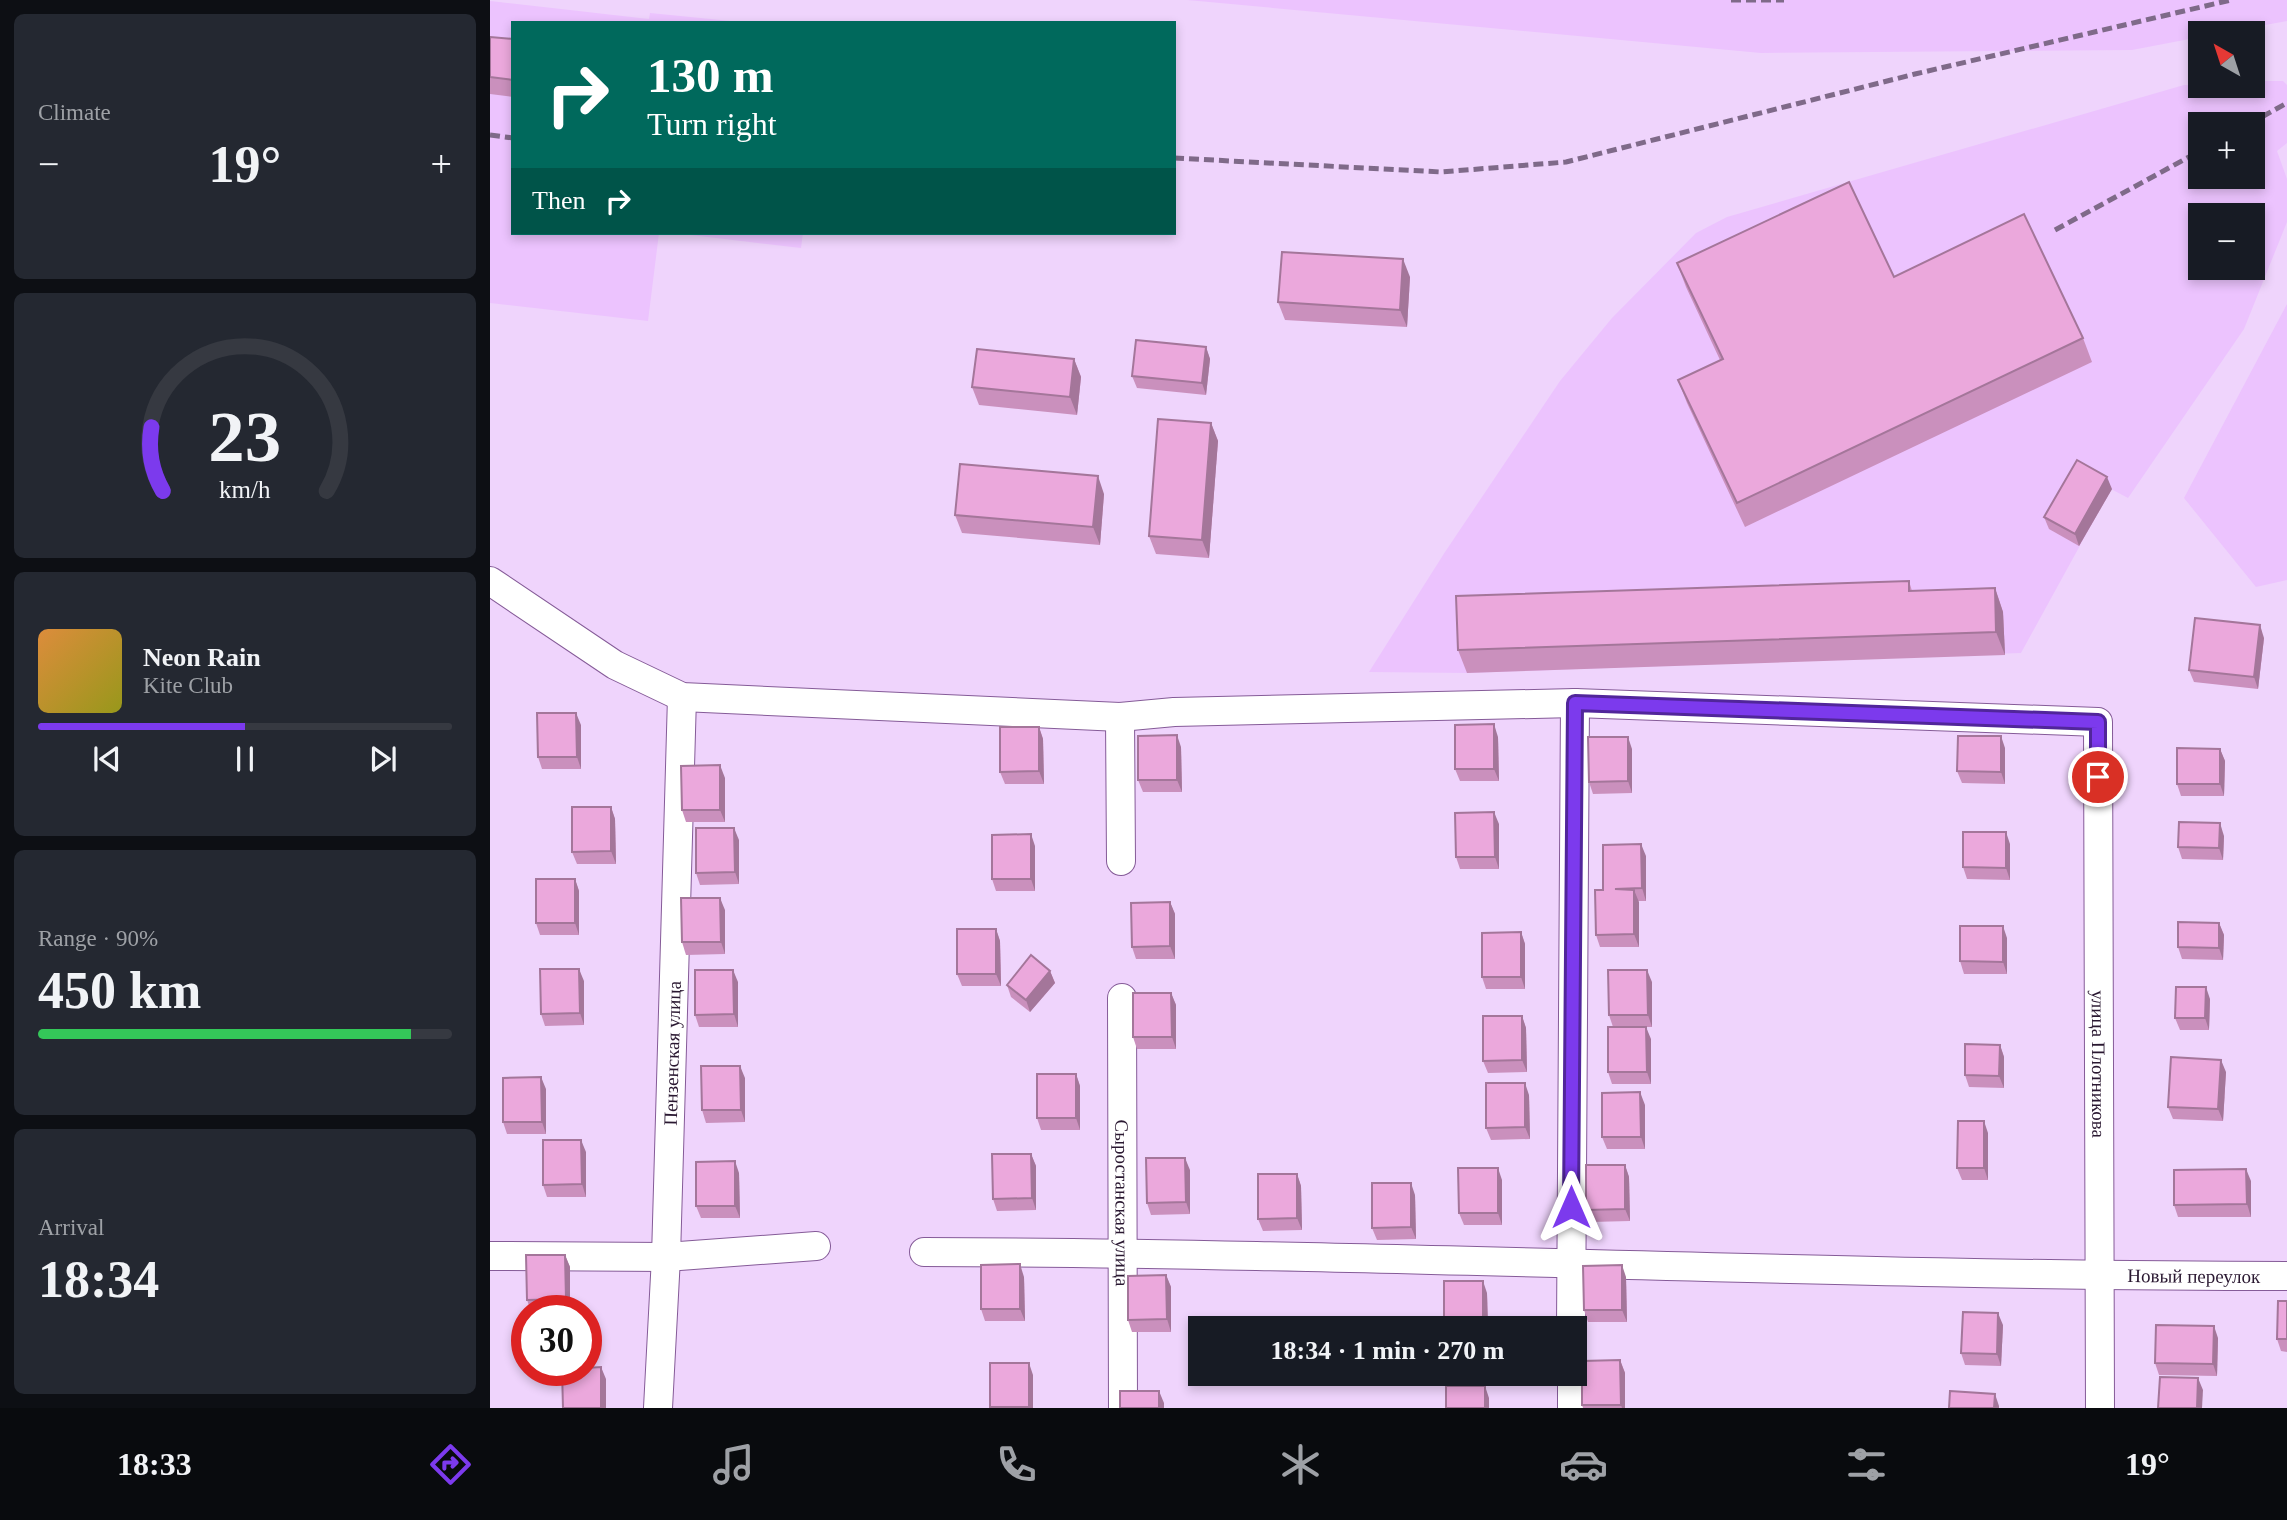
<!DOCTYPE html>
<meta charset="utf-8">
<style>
:root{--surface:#171b24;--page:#242831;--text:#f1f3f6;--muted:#9ea1a6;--line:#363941;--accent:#7c3aed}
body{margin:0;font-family:"Times New Roman",serif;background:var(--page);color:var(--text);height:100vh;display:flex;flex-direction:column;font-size:26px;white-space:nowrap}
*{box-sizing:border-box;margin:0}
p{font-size:23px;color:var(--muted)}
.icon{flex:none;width:38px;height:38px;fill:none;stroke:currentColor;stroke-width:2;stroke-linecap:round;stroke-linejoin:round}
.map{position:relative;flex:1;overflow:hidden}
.side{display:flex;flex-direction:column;gap:14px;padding:14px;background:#0d0f14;width:490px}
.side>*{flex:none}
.top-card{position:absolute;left:21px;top:21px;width:665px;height:214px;border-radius:0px;box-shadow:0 4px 10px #0003;background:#00695c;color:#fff;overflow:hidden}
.needle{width:46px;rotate:321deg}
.controls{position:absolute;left:1698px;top:21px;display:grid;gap:14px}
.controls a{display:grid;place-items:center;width:77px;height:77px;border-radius:0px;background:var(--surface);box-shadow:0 4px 10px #0003;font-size:35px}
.speed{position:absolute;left:21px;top:1295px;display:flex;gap:14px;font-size:35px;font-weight:700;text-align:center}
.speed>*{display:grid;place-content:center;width:91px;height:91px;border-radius:50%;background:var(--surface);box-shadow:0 4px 10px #0003;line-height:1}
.speed .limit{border:10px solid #d22;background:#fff;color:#111}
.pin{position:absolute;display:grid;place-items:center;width:60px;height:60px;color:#fff;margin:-30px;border:4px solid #fff;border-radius:50%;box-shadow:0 2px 7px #0007}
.me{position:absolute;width:77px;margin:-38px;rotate:0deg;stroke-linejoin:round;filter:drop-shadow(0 0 5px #0008)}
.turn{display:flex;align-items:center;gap:24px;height:147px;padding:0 21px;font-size:32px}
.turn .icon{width:91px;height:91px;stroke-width:2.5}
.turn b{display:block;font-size:49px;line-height:60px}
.then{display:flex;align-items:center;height:66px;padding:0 21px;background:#0003;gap:14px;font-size:26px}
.big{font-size:52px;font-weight:700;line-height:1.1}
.side .card{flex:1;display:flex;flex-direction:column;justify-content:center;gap:10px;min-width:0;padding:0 24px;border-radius:10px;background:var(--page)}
.side .dial{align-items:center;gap:0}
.dial svg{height:182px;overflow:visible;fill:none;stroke:var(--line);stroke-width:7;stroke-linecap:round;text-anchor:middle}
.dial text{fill:var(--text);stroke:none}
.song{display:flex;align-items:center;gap:21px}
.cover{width:84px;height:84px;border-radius:10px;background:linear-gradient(135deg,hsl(30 70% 55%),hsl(60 70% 35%))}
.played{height:7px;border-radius:4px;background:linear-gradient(90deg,var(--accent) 50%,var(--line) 50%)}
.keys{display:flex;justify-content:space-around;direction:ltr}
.heat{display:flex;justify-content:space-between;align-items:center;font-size:38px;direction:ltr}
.charge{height:10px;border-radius:5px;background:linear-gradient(90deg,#34c759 90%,var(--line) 0)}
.trip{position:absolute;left:698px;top:1316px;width:399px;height:70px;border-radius:0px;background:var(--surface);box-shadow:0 4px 10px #0003;font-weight:700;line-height:70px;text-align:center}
.menu{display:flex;height:112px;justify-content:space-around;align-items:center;background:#090b0e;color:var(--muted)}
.menu .icon{width:49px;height:49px}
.menu .current{color:var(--accent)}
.menu b{font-size:32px;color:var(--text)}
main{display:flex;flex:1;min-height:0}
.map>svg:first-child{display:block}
.built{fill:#ecc3fe;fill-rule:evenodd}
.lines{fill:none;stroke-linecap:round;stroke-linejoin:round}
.minor-casing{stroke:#855b98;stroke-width:30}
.minor{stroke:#fff;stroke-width:28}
.rail{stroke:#7f6a89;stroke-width:5;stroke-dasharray:10 5;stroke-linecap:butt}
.wall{fill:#ca90bd}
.shaded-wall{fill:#a4769a}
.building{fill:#eba8dc;stroke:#a4769a;stroke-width:2}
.route-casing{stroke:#51269a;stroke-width:18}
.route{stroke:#7c3aed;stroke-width:12}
.labels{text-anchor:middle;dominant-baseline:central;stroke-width:6;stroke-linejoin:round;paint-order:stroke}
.street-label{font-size:19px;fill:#2a1831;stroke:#f2e9f6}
</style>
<main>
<section class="side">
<div class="card"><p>Climate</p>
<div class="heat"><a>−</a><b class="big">19°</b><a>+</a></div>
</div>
<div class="card dial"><svg viewBox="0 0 100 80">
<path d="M14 69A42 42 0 1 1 86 69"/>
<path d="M14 69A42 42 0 0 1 9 41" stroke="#7c3aed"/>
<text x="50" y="56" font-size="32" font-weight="700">23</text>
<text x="50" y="72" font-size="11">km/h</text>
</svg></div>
<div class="card">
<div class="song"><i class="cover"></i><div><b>Neon Rain</b><p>Kite Club</p></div></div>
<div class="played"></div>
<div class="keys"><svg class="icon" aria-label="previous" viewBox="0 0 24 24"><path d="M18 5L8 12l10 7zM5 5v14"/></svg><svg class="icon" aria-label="pause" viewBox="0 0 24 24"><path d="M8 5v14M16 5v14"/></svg><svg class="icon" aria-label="next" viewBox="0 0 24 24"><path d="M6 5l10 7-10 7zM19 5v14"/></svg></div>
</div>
<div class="card"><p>Range · 90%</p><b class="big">450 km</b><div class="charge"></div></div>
<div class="card"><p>Arrival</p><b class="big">18:34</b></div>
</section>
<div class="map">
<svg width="1797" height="1408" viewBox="0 0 1797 1408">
<rect width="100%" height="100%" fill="#efd4fc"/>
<g class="built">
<path d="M697,0H1797V21L1731,33H1710V37L1642,50L1271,53Z"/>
<path d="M0,1L159,19L160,13L261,23H23V233H169L158,321L0,303Z"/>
<path d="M1762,81H1793L1797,85V143L1787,151L1797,179V222L1754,329L1638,498L1621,489L1531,653L977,673L879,672L955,552L1070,381L1122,318L1206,233L1237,217L1694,85L1762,86ZM1710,124H1762V177H1710ZM1710,215H1762V268H1710Z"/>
<path d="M184,233H313L311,248Z"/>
<path d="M1797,304V580L1766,587L1694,498Z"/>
</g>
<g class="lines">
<g class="minor-casing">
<g id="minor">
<path id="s1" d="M0,581L125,665L192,697L630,717L684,712L1085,703L1608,722L1610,1408"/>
<path d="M630,717L631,861"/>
<path id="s2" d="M632,998L633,1408"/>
<path id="s3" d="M434,1252C888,1253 1342,1276 1797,1276"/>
<path d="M0,1256L176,1257L326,1246"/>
<path d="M1081,1328L1085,703"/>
<path d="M1082,1374V1408"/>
<path id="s4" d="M168,1408L176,1257L192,697"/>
</g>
</g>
<use href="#minor" class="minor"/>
<g class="rail">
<path d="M1241,0H1294"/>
<path d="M1759,124L1797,103"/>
<path d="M0,135L23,138"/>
<path d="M684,158L951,172L1076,162L1425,74L1741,0"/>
<path d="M1565,230L1710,151"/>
</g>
</g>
<g class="wall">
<path d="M0,37L23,39V97L0,94Z"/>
<path d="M1187,263L1593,338L1602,362L1255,527L1197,403L1188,380L1230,360L1196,287Z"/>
<path d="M920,277L917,327L795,320L788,302Z"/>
<path d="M716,347L720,359L716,395L647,388L642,376Z"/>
<path d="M584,359L591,377L587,415L489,405L482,387Z"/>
<path d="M721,423L728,441L719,558L666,554L659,536Z"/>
<path d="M1622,489L1589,546L1559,529L1554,517Z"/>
<path d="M614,494L610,545L472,533L465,515Z"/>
<path d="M1419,581L1422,591L1505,588L1513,612L1515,655L977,673L968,650Z"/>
<path d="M1774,638L1768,689L1704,682L1699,670Z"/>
<path d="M91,725V769H52L48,757Z"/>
<path d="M549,727L553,739L554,784H515L510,772Z"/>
<path d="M1008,737L1009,781H970L965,769Z"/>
<path d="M691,747L692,792H653L648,780Z"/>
<path d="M1515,748V784L1472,783L1467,771Z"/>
<path d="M1142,749V793L1103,794L1099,782Z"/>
<path d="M1730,749L1735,761L1734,796H1691L1687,784Z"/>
<path d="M235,778V822H196L192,810Z"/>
<path d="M121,807L125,819L126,864H87L82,852Z"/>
<path d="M1009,824V869H970L966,857Z"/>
<path d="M1734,836L1733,860L1692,859L1688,847Z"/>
<path d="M249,840V884L210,885L206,873Z"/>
<path d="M1520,844V880L1477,879L1473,867Z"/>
<path d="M545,846V891H506L502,879Z"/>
<path d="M1156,856V901H1148L1149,947H1110L1106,935L1113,890Z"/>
<path d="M85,879L89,891V935H50L46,923Z"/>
<path d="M680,902L685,914V959H646L642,947Z"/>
<path d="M235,910V954L196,955L192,942Z"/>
<path d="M1729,923L1734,935L1733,960L1692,959L1688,947Z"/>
<path d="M506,929L510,941L511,986H472L467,974Z"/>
<path d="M1031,932L1035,944V989H996L992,977Z"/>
<path d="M1517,938V974H1474L1470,961Z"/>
<path d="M560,971L565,983L540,1012L521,997L517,985Z"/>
<path d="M94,981V1025L55,1026L51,1014Z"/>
<path d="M248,982V1027H209L205,1015Z"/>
<path d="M1162,982V1027H1123L1119,1015Z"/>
<path d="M681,993L686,1005V1049H647L643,1037Z"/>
<path d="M1720,999L1719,1030H1690L1685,1018Z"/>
<path d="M1032,1016L1036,1028L1037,1072L998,1073L993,1061Z"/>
<path d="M1161,1039V1084H1122L1118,1072Z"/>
<path d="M1510,1045L1514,1057V1088L1479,1087L1475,1075Z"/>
<path d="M1736,1072L1733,1121L1683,1119L1678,1107Z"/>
<path d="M586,1074L590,1086V1130H551L547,1118Z"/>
<path d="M255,1078V1122L216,1123L212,1110Z"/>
<path d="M56,1089V1134H17L13,1122Z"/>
<path d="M1039,1095L1040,1139L1001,1140L996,1128Z"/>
<path d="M1155,1105V1149H1117L1112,1137Z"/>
<path d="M1498,1133V1180H1472L1467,1168Z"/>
<path d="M96,1152V1197H57L53,1185Z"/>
<path d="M541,1154L546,1166V1210L507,1211L503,1199Z"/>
<path d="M1135,1165L1139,1177L1140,1221L1101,1222L1096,1210Z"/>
<path d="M700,1170V1214L661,1215L657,1203Z"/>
<path d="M249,1173L250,1218H211L206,1206Z"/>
<path d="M807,1174L811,1186L812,1230L773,1231L768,1219Z"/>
<path d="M1012,1180V1225H974L969,1213Z"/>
<path d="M1761,1181V1217H1688L1684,1205Z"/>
<path d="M925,1195L926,1239L887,1240L882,1228Z"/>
<path d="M75,1255L80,1267V1311H41L37,1300Z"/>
<path d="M676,1275L681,1287V1332H642L638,1320Z"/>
<path d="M534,1277L535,1321H495L491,1309Z"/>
<path d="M1136,1277L1137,1322H1098L1094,1310Z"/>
<path d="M997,1293L998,1328H955L954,1326Z"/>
<path d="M1797,1301V1352L1791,1351L1787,1339Z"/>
<path d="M1513,1325L1511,1366L1475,1365L1471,1353Z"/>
<path d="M1728,1338L1727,1376L1669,1375L1665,1363Z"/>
<path d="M1130,1360L1135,1373V1408H1093L1092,1405Z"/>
</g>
<g class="shaded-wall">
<path d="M913,259L920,277L917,327L910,310Z"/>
<path d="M716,347L720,359L716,395L712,383Z"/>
<path d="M584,359L591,377L587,415L580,397Z"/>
<path d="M721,423L728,441L719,558L712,540Z"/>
<path d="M608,476L614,494L610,545L603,527Z"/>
<path d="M1617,477L1622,489L1589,546L1585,534Z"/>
<path d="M1505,588L1513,612L1515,655L1506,632Z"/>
<path d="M1770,625L1774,638L1768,689L1764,677Z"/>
<path d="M86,713L91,725V769L87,757Z"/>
<path d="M1004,724L1008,737L1009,781L1004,769Z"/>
<path d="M549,727L553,739L554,784L549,771Z"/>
<path d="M687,735L691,747L692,792L687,780Z"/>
<path d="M1511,736L1515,748V784L1511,772Z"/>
<path d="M1138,737L1142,749V793L1138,781Z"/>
<path d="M1730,749L1735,761L1734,796L1730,784Z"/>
<path d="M230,765L235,778V822L230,810Z"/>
<path d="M121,807L125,819L126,864L121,851Z"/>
<path d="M1004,812L1009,824V869L1005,857Z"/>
<path d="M1730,823L1734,836L1733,860L1729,848Z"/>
<path d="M244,828L249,840V884L245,872Z"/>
<path d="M1516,832L1520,844V880L1516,868Z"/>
<path d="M541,834L545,846V891L541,879Z"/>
<path d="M1151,844L1156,856V901L1152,888Z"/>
<path d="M85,879L89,891V935L85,923Z"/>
<path d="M1144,890L1149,902V947L1144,934Z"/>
<path d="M230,898L235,910V954L231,942Z"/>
<path d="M680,902L685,914V959L680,946Z"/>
<path d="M1729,923L1734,935L1733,960L1729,948Z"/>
<path d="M1513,926L1517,938V974L1513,962Z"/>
<path d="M506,929L510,941L511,986L506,974Z"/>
<path d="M1031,932L1035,944V989L1031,977Z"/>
<path d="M89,969L94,981V1025L90,1013Z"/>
<path d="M243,970L248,982V1027L244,1014Z"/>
<path d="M1157,970L1162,982V1027L1158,1015Z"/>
<path d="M560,971L565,983L540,1012L536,1000Z"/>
<path d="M1716,987L1720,999L1719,1030L1715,1018Z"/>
<path d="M681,993L686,1005V1049L682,1037Z"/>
<path d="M1032,1016L1036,1028L1037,1072L1032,1060Z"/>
<path d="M1156,1027L1161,1039V1084L1157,1072Z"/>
<path d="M1510,1045L1514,1057V1088L1509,1076Z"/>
<path d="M1731,1060L1736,1072L1733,1121L1728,1109Z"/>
<path d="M250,1066L255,1078V1122L251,1110Z"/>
<path d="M586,1074L590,1086V1130L586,1118Z"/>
<path d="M51,1077L56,1089V1134L52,1122Z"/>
<path d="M1035,1083L1039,1095L1040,1139L1035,1127Z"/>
<path d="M1150,1092L1155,1105V1149L1151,1137Z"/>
<path d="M1494,1121L1498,1133V1180L1494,1168Z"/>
<path d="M91,1140L96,1152V1197L92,1184Z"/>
<path d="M541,1154L546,1166V1210L542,1198Z"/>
<path d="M695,1158L700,1170V1214L696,1202Z"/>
<path d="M245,1161L249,1173L250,1218L245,1206Z"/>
<path d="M1135,1165L1139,1177L1140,1221L1135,1209Z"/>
<path d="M1008,1168L1012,1180V1225L1008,1213Z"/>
<path d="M1756,1169L1761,1181V1217L1757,1204Z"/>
<path d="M807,1174L811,1186L812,1230L807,1218Z"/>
<path d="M921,1183L925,1195L926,1239L921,1227Z"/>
<path d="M75,1255L80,1267V1311L76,1299Z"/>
<path d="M530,1264L534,1277L535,1321L530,1309Z"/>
<path d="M1132,1265L1136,1277L1137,1322L1132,1310Z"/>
<path d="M676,1275L681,1287V1332L677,1319Z"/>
<path d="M993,1281L997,1293L998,1328H994L993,1325Z"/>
<path d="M1508,1313L1513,1325L1511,1366L1507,1354Z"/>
<path d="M1724,1326L1728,1338L1727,1376L1723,1364Z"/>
<path d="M1130,1360L1135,1373V1408H1132L1131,1405Z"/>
<path d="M539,1363L543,1375V1408H539Z"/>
<path d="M111,1367L116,1379V1408H111Z"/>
<path d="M1708,1378L1713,1390L1712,1408H1707Z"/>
<path d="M995,1386L999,1398V1408H995Z"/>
<path d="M669,1391L674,1403V1408H669Z"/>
<path d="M1505,1394L1509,1406V1408H1504Z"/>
</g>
<g class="building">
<path d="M0,37L23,39V80L0,77Z"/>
<path d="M1359,182L1404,277L1534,214L1593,338L1247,503L1188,380L1233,359L1187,263Z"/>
<path d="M792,252L913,259L910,310L788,302Z"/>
<path d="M646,340L716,347L712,383L642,376Z"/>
<path d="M487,349L584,359L580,397L482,387Z"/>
<path d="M668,419L721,423L712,540L659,536Z"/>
<path d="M1587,460L1617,477L1585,534L1554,517Z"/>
<path d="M470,464L608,476L603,527L465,515Z"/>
<path d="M1419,581V591L1505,588L1506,632L968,650L966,596Z"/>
<path d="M1705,618L1770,625L1764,677L1699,670Z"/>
<path d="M47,713H86L87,757H48Z"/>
<path d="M1004,724V769H965V725Z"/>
<path d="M510,727H549V771L510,772Z"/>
<path d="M687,735V780H648V736Z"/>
<path d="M1468,736H1511V772L1467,771Z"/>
<path d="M1098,737H1138V781L1099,782Z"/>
<path d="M1687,748L1730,749V784H1687Z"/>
<path d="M230,765V810H192L191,766Z"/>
<path d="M82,807H121V851L82,852Z"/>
<path d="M1004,812L1005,857H966L965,813Z"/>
<path d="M1689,822L1730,823L1729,848L1688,847Z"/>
<path d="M206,828H244L245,872L206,873Z"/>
<path d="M1473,832H1516V868L1473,867Z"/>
<path d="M541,834V879H502V835Z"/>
<path d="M1151,844L1152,888L1125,889L1144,890V934L1106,935L1105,890H1113V845Z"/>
<rect x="46" y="879" width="39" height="44"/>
<path d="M191,898H230L231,942H192Z"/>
<path d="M680,902V946L642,947L641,903Z"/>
<path d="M1688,922L1729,923V948L1688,947Z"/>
<path d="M1470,926H1513V962L1470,961Z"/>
<rect x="467" y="929" width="39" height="45"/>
<path d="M1031,932V977H992V933Z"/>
<path d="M541,955L560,971L536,1000L517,985Z"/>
<path d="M50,969H89L90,1013L51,1014Z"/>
<path d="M205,970H243L244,1014L205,1015Z"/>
<path d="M1118,970H1157L1158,1015H1119Z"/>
<path d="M1686,987H1716L1715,1018H1685Z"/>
<path d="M643,993H681L682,1037H643Z"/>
<path d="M993,1016H1032V1060L993,1061Z"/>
<path d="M1118,1027H1156L1157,1072H1118Z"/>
<path d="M1475,1044L1510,1045L1509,1076L1475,1075Z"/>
<path d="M1681,1057L1731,1060L1728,1109L1678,1107Z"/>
<path d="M211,1066H250L251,1110H212Z"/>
<rect x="547" y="1074" width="39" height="44"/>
<path d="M51,1077L52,1122H13V1078Z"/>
<path d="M996,1083H1035V1127L996,1128Z"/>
<path d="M1150,1092L1151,1137H1112V1093Z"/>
<path d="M1468,1121H1494V1168H1467Z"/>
<path d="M53,1140H91L92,1184L53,1185Z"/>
<path d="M502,1154H541L542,1198L503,1199Z"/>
<path d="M656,1158H695L696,1202L657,1203Z"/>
<path d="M245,1161V1206H206V1162Z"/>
<path d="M1096,1165H1135V1209L1096,1210Z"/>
<path d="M968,1168H1008V1213H969Z"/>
<path d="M1756,1169L1757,1204L1684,1205V1170Z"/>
<path d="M768,1174H807V1218L768,1219Z"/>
<path d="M882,1183H921V1227L882,1228Z"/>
<path d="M36,1255H75L76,1299L37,1300Z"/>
<path d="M530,1264V1309H491V1265Z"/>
<path d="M1132,1265V1310H1094L1093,1266Z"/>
<path d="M676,1275L677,1319L638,1320V1276Z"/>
<path d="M954,1281H993V1325L954,1326Z"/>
<path d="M1788,1301H1797V1339H1787Z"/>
<path d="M1473,1312L1508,1313L1507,1354L1471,1353Z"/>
<path d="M1666,1325L1724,1326L1723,1364L1665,1363Z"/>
<path d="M1130,1360L1131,1405H1092V1361Z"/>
<rect x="500" y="1363" width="39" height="44"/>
<path d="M111,1367V1408H73L72,1370H96V1368Z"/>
<path d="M1670,1377L1708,1378L1707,1408H1668Z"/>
<rect x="956" y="1386" width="39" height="22"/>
<rect x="630" y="1391" width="39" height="17"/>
<path d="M1460,1391L1505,1394L1504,1408H1459Z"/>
</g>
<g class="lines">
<g class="route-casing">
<path id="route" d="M1081,1207L1085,703L1608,722V777"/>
</g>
<use href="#route" class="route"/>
</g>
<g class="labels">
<g class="street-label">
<text stroke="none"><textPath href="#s4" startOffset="355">Пензенская улица</textPath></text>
<text stroke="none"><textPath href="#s1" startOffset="1984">улица Плотникова</textPath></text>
<text stroke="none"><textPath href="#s2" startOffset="205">Сыростанская улица</textPath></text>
<text stroke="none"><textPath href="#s3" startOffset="1270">Новый переулок</textPath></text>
</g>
</g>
</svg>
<div class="controls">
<a><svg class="needle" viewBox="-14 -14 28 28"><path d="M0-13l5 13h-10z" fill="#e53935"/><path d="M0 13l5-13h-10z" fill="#9ea1a6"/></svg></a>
<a>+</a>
<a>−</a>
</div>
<div class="speed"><div class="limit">30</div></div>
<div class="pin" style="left:1608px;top:777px;background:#d93025"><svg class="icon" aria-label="arrive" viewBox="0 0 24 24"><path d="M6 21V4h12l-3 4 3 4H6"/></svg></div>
<svg class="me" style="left:1081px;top:1207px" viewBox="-20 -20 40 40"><path d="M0-17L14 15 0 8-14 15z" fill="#7c3aed" stroke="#fff" stroke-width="4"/></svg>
<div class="trip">18:34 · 1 min · 270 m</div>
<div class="top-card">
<div class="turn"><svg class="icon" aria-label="right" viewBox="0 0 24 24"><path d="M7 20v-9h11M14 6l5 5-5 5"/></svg><div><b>130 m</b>Turn right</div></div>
<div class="then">Then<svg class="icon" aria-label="right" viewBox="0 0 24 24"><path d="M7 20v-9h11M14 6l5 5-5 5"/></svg></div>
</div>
</div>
</main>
<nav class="menu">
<b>18:33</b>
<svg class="icon current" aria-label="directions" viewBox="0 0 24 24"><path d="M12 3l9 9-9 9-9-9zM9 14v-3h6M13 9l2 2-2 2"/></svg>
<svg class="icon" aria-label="music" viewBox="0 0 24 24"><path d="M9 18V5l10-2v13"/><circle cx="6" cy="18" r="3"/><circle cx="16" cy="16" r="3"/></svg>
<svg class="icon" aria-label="phone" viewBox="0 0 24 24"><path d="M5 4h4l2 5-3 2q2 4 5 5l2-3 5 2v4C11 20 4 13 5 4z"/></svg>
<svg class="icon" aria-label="climate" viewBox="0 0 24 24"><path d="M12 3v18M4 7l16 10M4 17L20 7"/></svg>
<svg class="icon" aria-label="car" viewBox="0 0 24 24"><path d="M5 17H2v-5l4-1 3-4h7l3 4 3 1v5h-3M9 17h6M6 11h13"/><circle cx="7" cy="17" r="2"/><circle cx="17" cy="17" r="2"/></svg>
<svg class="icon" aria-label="filters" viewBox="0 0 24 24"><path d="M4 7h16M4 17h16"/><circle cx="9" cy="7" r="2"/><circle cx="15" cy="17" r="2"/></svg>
<b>19°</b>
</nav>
